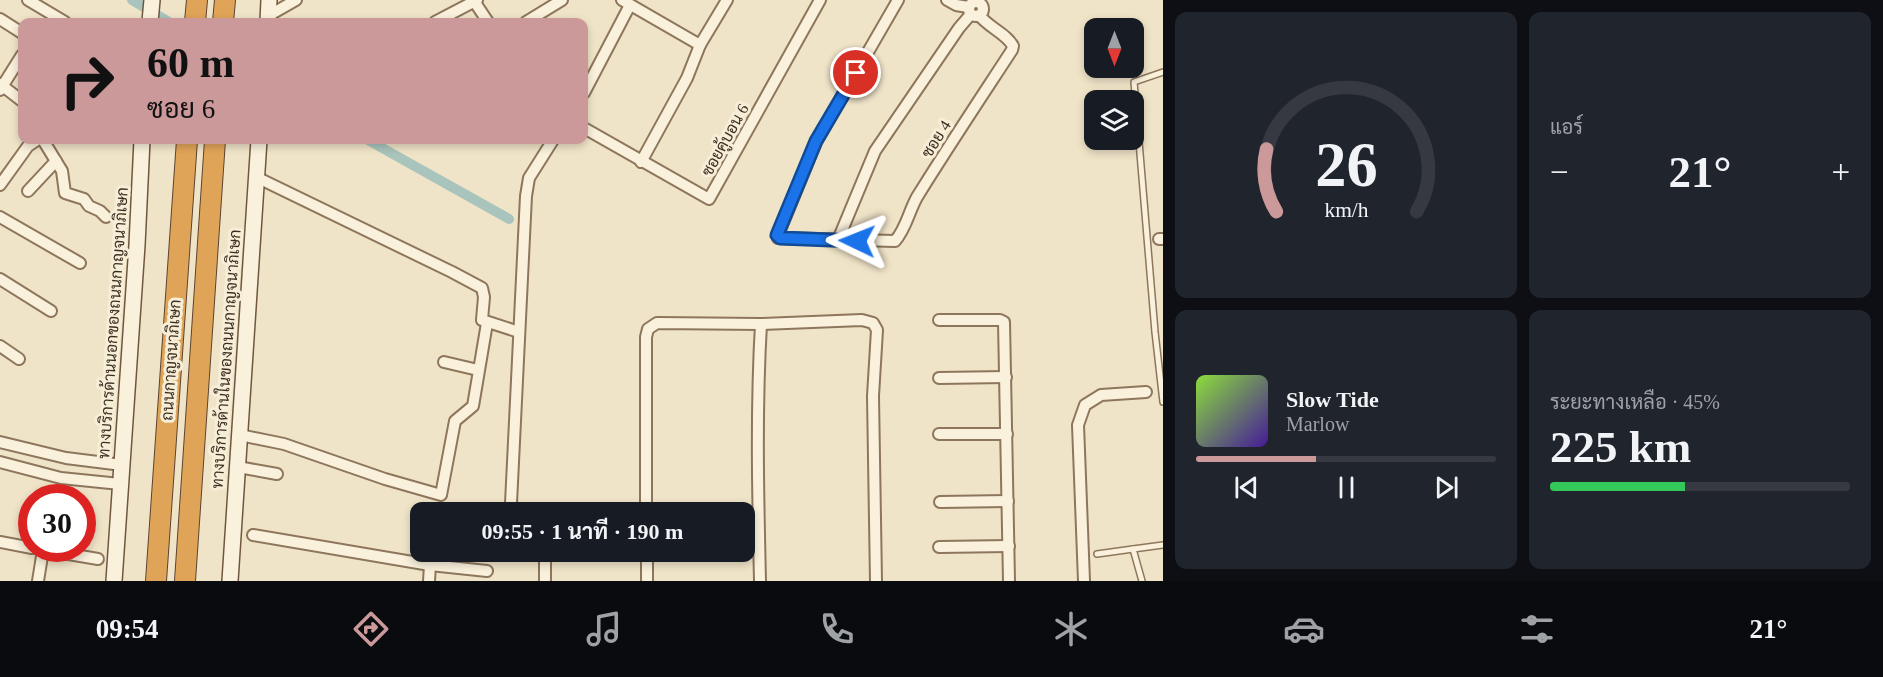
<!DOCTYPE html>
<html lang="th">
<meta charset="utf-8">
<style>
:root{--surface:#171b24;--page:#20242c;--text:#f1f3f6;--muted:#9ea1a6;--line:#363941;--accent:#cc999b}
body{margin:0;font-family:"Times New Roman",Sarabun,serif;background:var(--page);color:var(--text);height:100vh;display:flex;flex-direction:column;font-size:22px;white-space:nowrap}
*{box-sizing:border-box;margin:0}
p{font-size:20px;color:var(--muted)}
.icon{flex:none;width:33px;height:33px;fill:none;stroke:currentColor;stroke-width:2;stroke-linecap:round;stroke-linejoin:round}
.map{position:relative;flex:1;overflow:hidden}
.drawer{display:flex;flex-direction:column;gap:12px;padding:12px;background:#0d0f14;width:720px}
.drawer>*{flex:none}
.hud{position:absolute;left:18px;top:18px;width:570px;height:126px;border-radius:12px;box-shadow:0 3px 9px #0003;background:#cc999b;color:#111;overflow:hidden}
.needle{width:39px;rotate:180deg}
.tools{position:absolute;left:1084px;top:18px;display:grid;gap:12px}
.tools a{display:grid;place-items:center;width:60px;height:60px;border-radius:12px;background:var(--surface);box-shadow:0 3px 9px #0003;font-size:30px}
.speed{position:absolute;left:18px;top:484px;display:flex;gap:12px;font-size:30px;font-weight:700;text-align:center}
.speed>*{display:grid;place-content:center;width:78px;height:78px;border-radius:50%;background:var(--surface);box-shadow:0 3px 9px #0003;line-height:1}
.speed .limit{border:9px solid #d22;background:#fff;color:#111}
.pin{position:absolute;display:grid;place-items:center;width:51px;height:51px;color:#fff;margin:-26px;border:3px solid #fff;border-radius:50%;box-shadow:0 2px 6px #0007}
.me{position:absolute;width:66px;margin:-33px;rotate:272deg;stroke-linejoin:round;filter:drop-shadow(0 0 4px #0008)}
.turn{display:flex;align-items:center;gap:21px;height:126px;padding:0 30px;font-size:27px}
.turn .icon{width:78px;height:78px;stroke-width:2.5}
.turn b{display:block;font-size:42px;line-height:51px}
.big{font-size:45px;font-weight:700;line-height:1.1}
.drawer .widget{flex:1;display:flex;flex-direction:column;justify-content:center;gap:9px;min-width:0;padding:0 21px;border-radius:12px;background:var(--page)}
.drawer .dial{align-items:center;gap:0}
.dial svg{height:156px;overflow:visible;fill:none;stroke:var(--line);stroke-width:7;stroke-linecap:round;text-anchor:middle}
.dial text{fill:var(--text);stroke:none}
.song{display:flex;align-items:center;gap:18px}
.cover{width:72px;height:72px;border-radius:9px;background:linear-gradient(135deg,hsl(90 70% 55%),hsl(260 70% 35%))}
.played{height:6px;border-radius:3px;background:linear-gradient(90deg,var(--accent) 40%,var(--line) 40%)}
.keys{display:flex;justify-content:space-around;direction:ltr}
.heat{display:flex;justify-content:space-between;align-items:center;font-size:33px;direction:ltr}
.charge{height:9px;border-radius:4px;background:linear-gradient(90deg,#34c759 45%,var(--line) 0)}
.drawer .tiles{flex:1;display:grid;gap:12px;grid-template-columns:repeat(2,1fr)}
.trip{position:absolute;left:410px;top:502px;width:345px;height:60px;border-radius:12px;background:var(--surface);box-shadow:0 3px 9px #0003;font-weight:700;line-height:60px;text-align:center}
.tabs{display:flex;height:96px;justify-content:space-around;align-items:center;background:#090b0e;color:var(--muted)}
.tabs .icon{width:42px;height:42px}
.tabs .on{color:var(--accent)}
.tabs b{font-size:27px;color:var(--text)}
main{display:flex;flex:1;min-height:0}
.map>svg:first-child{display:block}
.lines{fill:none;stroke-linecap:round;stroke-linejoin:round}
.canal{stroke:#a9c4bc;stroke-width:10}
.service-casing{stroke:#8d765c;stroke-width:8}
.minor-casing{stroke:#8d765c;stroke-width:14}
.secondary-casing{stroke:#6f573f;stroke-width:18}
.motorway-casing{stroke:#5b4430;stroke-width:22}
.service{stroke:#faf1dc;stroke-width:5}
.minor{stroke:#faf1dc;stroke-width:10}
.secondary{stroke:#faf1dc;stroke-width:15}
.motorway{stroke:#e0a458;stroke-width:20}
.route-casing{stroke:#114b97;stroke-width:15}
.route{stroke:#1a73e8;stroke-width:10}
.labels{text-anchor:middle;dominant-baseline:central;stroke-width:6;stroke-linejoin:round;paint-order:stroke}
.street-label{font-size:16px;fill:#3d2e20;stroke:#f7eed8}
</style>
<main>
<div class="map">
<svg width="1163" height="581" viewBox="0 0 1163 581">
<rect width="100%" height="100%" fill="#f0e4c8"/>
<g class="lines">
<g class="canal">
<path d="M132,0L169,22"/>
<path d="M368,140L509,219"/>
</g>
<g class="service-casing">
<g id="service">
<path d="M1163,72L1134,82L1155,332L1163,402"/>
<path d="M1097,554L1133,549"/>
<path d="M1142,581L1133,549L1163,545"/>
</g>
</g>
<g class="minor-casing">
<g id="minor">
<path d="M28,0L65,22"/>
<path d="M622,0L700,45"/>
<path d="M898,0L816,142L778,235V238L895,241C906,229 909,211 917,197C948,147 980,99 1012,50L1013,46C1007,34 988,27 979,15"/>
<path d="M947,0L956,5L968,7"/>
<path d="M474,1L488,22"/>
<circle cx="976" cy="9" r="7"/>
<path d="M268,16L296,0"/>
<path d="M0,19L22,33"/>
<path d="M435,22L477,0"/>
<path d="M526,22L562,0"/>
<path d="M0,84L22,101"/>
<path d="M0,90L22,55"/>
<path d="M584,93L630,5"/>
<path d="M584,128L709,199L820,0"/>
<path d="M43,140L62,171L65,193L84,199L89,206L100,211L106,217"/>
<path d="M641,162L687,78L700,45L727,0"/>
<path d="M256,177L452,272L482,288L484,297L482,320L519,332"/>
<path d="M0,185L28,146L37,140"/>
<path d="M28,191L56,161"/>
<path d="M0,217L80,263"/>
<path d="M1159,239H1163"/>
<path d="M838,240L875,151L959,28L971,14"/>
<path d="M0,279L51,311"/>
<path d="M939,320H1000L1004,322L1009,581"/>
<path d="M0,346L19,359"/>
<path d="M444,362L478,370"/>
<path d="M939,378L1006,377"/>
<path d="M939,434H1007"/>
<path d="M240,435L284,444L385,479L441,495L455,421L473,406L487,323"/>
<path d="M0,442L66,458L122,465"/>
<path d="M0,462L61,478L120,484"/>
<path d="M238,467L277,474"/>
<path d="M940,502L1008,501"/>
<path d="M512,513L511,503L526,196L529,178L553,140"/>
<path d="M646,513V337L648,329L657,323L761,324L862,320L873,323L877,330L873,396L876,581"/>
<path d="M253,535L430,565L487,571"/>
<path d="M0,542L32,548"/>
<path d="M939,547L1009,546"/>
<path d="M39,549L98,559"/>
<path d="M532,552L543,556L545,561V581"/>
<path d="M647,552V581"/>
<path d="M38,581L43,550"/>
<path d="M429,581L430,565"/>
<path d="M760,581C758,495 756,410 761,324"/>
<path d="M1084,581L1078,425L1085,405L1101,395L1146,392"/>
</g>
</g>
<g class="secondary-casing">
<g id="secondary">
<path d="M150,22L152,0"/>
<path d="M268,22L269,0"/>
<path d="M114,581L137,245L142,140"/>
<path d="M230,581L259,140"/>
</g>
</g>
<g class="motorway-casing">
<g id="motorway">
<path d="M195,22L197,0"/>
<path d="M223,22L225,0"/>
<path d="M156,581L187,140"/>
<path d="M185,581L215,140"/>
</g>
</g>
<use href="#service" class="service"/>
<use href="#minor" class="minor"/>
<use href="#secondary" class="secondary"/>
<use href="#motorway" class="motorway"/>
</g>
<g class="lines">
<g class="route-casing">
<path id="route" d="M856,73L816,141L777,235L780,238L857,241"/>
</g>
<use href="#route" class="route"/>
</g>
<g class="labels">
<g class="street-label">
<text transform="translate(936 139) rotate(-58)">ซอย 4</text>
<text transform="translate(725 140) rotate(-61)">ซอยคู้บอน 6</text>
<text transform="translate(113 323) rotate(-86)">ทางบริการด้านนอกของถนนกาญจนาภิเษก</text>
<text transform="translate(226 359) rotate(-86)">ทางบริการด้านในของถนนกาญจนาภิเษก</text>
<text transform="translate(171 360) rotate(-86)">ถนนกาญจนาภิเษก</text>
</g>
</g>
</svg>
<div class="tools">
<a><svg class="needle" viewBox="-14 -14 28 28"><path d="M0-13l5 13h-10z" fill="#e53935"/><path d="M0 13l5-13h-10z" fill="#9ea1a6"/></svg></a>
<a><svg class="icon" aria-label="layers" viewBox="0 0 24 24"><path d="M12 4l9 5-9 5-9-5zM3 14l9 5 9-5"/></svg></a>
</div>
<div class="speed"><div class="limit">30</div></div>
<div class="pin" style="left:856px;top:73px;background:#d93025"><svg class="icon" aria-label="arrive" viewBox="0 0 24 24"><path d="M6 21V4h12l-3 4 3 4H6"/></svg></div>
<svg class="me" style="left:857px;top:241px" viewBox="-20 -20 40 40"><path d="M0-17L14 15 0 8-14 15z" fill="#1a73e8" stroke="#fff" stroke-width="4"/></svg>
<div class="trip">09:55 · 1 นาที · 190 m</div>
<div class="hud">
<div class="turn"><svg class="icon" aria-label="right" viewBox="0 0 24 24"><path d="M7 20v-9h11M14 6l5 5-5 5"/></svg><div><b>60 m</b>ซอย 6</div></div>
</div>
</div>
<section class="drawer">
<div class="tiles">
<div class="widget dial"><svg viewBox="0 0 100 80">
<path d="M14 69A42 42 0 1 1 86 69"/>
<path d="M14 69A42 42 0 0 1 9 37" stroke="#cc999b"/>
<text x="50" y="56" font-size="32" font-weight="700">26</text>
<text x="50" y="72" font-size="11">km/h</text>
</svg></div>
<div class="widget"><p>แอร์</p>
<div class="heat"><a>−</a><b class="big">21°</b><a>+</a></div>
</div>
<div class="widget">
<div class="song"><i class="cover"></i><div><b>Slow Tide</b><p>Marlow</p></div></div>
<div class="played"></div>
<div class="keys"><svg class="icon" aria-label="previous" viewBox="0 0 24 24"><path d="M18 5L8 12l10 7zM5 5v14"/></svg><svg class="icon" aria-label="pause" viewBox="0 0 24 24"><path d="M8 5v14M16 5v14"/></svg><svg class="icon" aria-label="next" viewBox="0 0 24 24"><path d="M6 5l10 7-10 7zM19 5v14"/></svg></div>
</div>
<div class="widget"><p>ระยะทางเหลือ · 45%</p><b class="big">225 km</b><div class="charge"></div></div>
</div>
</section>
</main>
<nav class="tabs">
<b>09:54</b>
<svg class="icon on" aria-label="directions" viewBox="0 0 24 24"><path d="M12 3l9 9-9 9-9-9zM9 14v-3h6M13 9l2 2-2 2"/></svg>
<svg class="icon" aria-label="music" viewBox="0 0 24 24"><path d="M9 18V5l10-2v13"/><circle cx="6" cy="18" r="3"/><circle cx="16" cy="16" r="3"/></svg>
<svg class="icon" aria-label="phone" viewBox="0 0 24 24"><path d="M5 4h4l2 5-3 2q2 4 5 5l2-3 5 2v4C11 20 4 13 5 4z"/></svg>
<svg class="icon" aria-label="climate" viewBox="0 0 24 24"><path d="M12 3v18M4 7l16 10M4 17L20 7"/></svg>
<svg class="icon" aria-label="car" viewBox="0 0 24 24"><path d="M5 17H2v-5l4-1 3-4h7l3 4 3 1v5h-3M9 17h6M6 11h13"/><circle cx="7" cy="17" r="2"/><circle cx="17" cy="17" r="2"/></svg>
<svg class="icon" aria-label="filters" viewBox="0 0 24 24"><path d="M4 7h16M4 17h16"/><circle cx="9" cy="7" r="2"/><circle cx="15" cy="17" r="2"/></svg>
<b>21°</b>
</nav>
